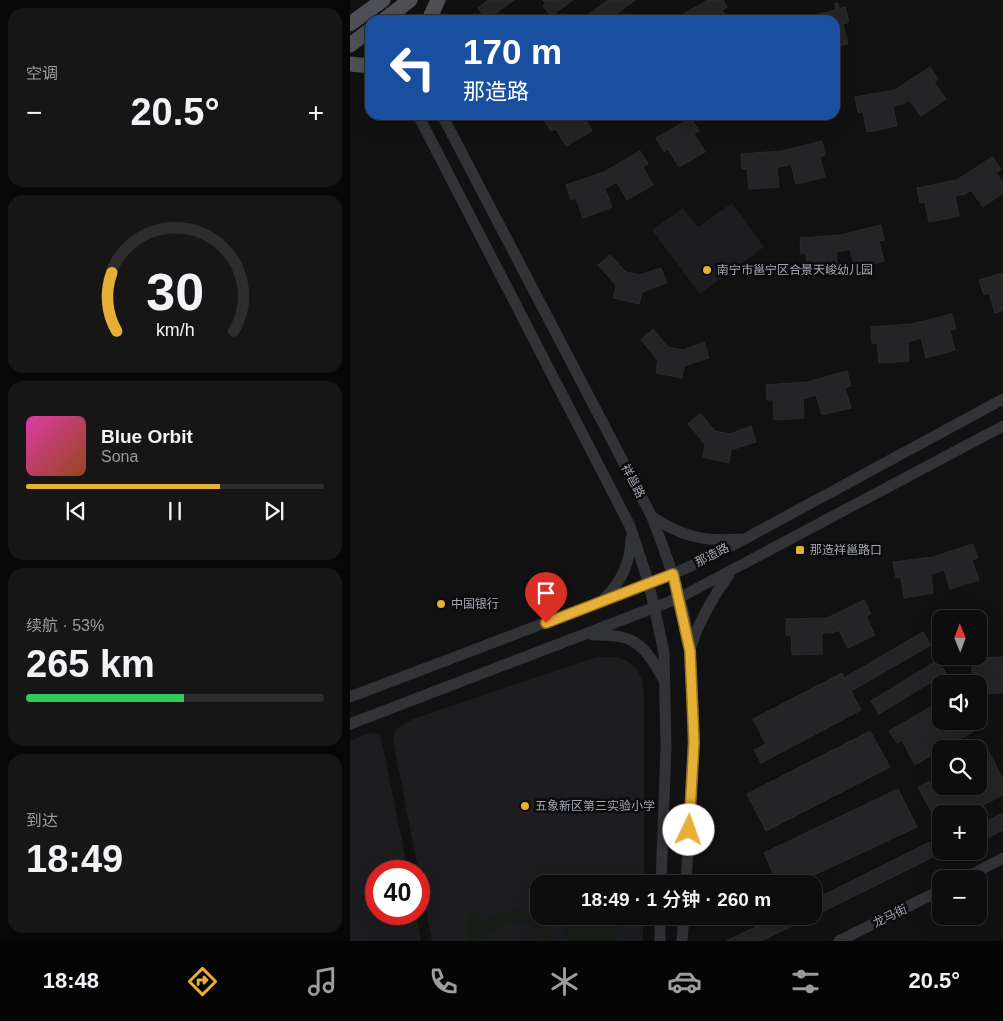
<!DOCTYPE html>
<html lang="zh">
<meta charset="utf-8">
<style>
:root{--surface:#0d0d0e;--page:#161617;--text:#f1f3f6;--muted:#9a9c9e;--line:#2d2d2e;--accent:#e6af36}
body{margin:0;font-family:Helvetica,"Noto Sans SC",sans-serif;background:var(--page);color:var(--text);height:100vh;display:flex;flex-direction:column;font-size:19px;white-space:nowrap}
*{box-sizing:border-box;margin:0}
p{font-size:16px;color:var(--muted)}
.icon{flex:none;width:28px;height:28px;fill:none;stroke:currentColor;stroke-width:2;stroke-linecap:round;stroke-linejoin:round}
.map{position:relative;flex:1;overflow:hidden}
.side{display:flex;flex-direction:column;gap:8px;padding:8px;background:#070708;width:350px}
.side>*{flex:none}
.hud{position:absolute;left:15px;top:15px;width:475px;height:105px;border-radius:15px;box-shadow:0 5px 20px #0002,0 0 0 1px var(--line);background:#1a4fa0;color:#fff;overflow:hidden}
.needle{width:32px;rotate:359deg}
.fabs{position:absolute;left:582px;top:610px;display:grid;gap:10px}
.fabs a{display:grid;place-items:center;width:55px;height:55px;border-radius:10px;background:var(--surface);box-shadow:0 5px 20px #0002,0 0 0 1px var(--line);font-size:25px}
.speed{position:absolute;left:15px;top:860px;display:flex;gap:10px;font-size:25px;font-weight:700;text-align:center}
.speed>*{display:grid;place-content:center;width:65px;height:65px;border-radius:50%;background:var(--surface);box-shadow:0 5px 20px #0002,0 0 0 1px var(--line);line-height:1}
.speed .limit{border:8px solid #d22;background:#fff;color:#111}
.pin{position:absolute;display:grid;place-items:center;width:42px;height:42px;color:#fff;margin:-51px -21px;border-radius:50% 50% 50% 0;rotate:-45deg;box-shadow:0 0 5px #0007}
.pin .icon{rotate:45deg}
.me{position:absolute;width:55px;margin:-28px;rotate:3deg;stroke-linejoin:round;filter:drop-shadow(0 0 4px #0008)}
.turn{display:flex;align-items:center;gap:18px;height:105px;padding:0 15px;font-size:22px}
.turn .icon{width:65px;height:65px;stroke-width:2.5}
.turn b{display:block;font-size:35px;line-height:42px}
.big{font-size:38px;font-weight:600;line-height:1.1}
.side .widget{flex:1;display:flex;flex-direction:column;justify-content:center;gap:8px;min-width:0;padding:0 18px;border-radius:15px;background:var(--page)}
.side .dial{align-items:center;gap:0}
.dial svg{height:130px;overflow:visible;fill:none;stroke:var(--line);stroke-width:7;stroke-linecap:round;text-anchor:middle}
.dial text{fill:var(--text);stroke:none}
.song{display:flex;align-items:center;gap:15px}
.cover{width:60px;height:60px;border-radius:8px;background:linear-gradient(135deg,hsl(320 70% 55%),hsl(20 70% 35%))}
.played{height:5px;border-radius:2px;background:linear-gradient(90deg,var(--accent) 65%,var(--line) 65%)}
.keys{display:flex;justify-content:space-around;direction:ltr}
.heat{display:flex;justify-content:space-between;align-items:center;font-size:28px;direction:ltr}
.charge{height:8px;border-radius:4px;background:linear-gradient(90deg,#34c759 53%,var(--line) 0)}
.trip{position:absolute;left:180px;top:875px;width:292px;height:50px;border-radius:15px;background:var(--surface);box-shadow:0 5px 20px #0002,0 0 0 1px var(--line);font-weight:600;line-height:50px;text-align:center}
.tabs{display:flex;height:80px;justify-content:space-around;align-items:center;background:#050506;color:var(--muted)}
.tabs .icon{width:35px;height:35px}
.tabs .current{color:var(--accent)}
.tabs b{font-size:22px;color:var(--text)}
main{display:flex;flex:1;min-height:0}
.map>svg:first-child{display:block}
.built{fill:#1d1d1f}
.green{fill:#181d18}
.building{fill:#242426;stroke:#2b2b2e}
.lines{fill:none;stroke-linecap:round;stroke-linejoin:round}
.minor{stroke:#323337;stroke-width:11}
.major{stroke:#4e5056;stroke-width:15}
.route-casing{stroke:#967223;stroke-width:12}
.route{stroke:#e6af36;stroke-width:9}
.poi-dot{fill:#e6af36;stroke:#0c0c0d;stroke-width:2}
.labels{text-anchor:middle;dominant-baseline:central;stroke-width:5;stroke-linejoin:round;paint-order:stroke}
.poi-label{font-size:12px;fill:#a3a7b2;stroke:#0c0c0d;text-anchor:start}
.street-label{font-size:12px;fill:#a3a7b2;stroke:#0c0c0d}
</style>
<main>
<section class="side">
<div class="widget"><p>空调</p>
<div class="heat"><a>−</a><b class="big">20.5°</b><a>+</a></div>
</div>
<div class="widget dial"><svg viewBox="0 0 100 80">
<path d="M14 69A42 42 0 1 1 86 69"/>
<path d="M14 69A42 42 0 0 1 11 33" stroke="#e6af36"/>
<text x="50" y="56" font-size="32" font-weight="700">30</text>
<text x="50" y="72" font-size="11">km/h</text>
</svg></div>
<div class="widget">
<div class="song"><i class="cover"></i><div><b>Blue Orbit</b><p>Sona</p></div></div>
<div class="played"></div>
<div class="keys"><svg class="icon" aria-label="previous" viewBox="0 0 24 24"><path d="M18 5L8 12l10 7zM5 5v14"/></svg><svg class="icon" aria-label="pause" viewBox="0 0 24 24"><path d="M8 5v14M16 5v14"/></svg><svg class="icon" aria-label="next" viewBox="0 0 24 24"><path d="M6 5l10 7-10 7zM19 5v14"/></svg></div>
</div>
<div class="widget"><p>续航 · 53%</p><b class="big">265 km</b><div class="charge"></div></div>
<div class="widget"><p>到达</p><b class="big">18:49</b></div>
</section>
<div class="map">
<svg width="653" height="941" viewBox="0 0 653 941">
<rect width="100%" height="100%" fill="#111112"/>
<g class="built">
<path d="M382,203L414,247L350,294L302,230L333,208L348,227Z"/>
<path d="M247,657H265L276,660L286,668L292,679L294,694V884H189V916H293V941H82L43,740L46,729L63,719Z"/>
<path d="M19,733L28,734L31,737L58,871H26V914H66L71,941H0V741Z"/>
</g>
<g class="green">
<path d="M163,910C182,912 199,920 203,941H191C183,911 147,920 134,941H118V913H131L132,925L144,915Z"/>
<path d="M215,916H266L267,941H216Z"/>
</g>
<g class="building">
<path d="M138,0H164L137,20L128,8Z"/>
<path d="M193,0H223L201,16L193,6L196,4Z"/>
<path d="M258,0H285L258,20H231Z"/>
<path d="M358,0H373L377,7L372,10L378,20H337L333,14Z"/>
<path d="M488,3L489,9L495,7L499,22L493,24L498,44L485,47V20H457V17L485,10V4Z"/>
<path d="M580,67L588,79L584,82L596,99L571,116L559,100L553,104L543,106L547,126L517,132L513,112L508,113L505,97L545,90Z"/>
<path d="M198,115H233L242,131L216,146L206,129L201,131L193,118Z"/>
<path d="M341,118L349,131L344,134L355,152L329,167L318,149L314,152L306,138Z"/>
<path d="M472,141L475,155L470,157L475,177L446,184L441,164L427,168L429,187L399,189L397,169H392L391,154L432,151Z"/>
<path d="M290,151L298,164L293,167L303,185L277,200L267,182L255,189L262,207L233,218L226,198L221,200L216,185L254,172Z"/>
<path d="M642,157L651,169L646,173L653,183V193L633,207L621,190L615,194L605,196L609,216L579,222L575,202L570,203L567,188L607,180Z"/>
<path d="M531,225L534,240L529,241L534,261L505,269L500,249L486,252L488,271L458,274L456,253L451,254L450,238L491,235Z"/>
<path d="M260,255L276,272L290,275L311,268L317,283L292,292L289,304L263,298L266,285L248,265Z"/>
<path d="M653,273V310L645,313L639,293L634,295L629,280Z"/>
<path d="M602,314L606,329L600,330L605,350L576,358L571,338L558,342L559,361L529,363L527,343H522L521,327L562,324Z"/>
<path d="M303,329L318,347L333,350L354,342L359,358L334,366L332,378L306,373L308,360L291,340Z"/>
<path d="M497,371L501,386L495,388L501,408L472,415L466,395L453,399L454,418L424,420L423,400H417L416,385L457,382Z"/>
<path d="M350,413L365,431L380,434L401,426L406,442L381,450L379,463L353,457L355,444L338,424Z"/>
<path d="M623,544L628,558L622,560L629,580L600,589L594,570L581,574L583,593L554,598L551,577L546,578L543,562L583,557Z"/>
<path d="M514,600L521,614L516,616L525,635L498,648L489,630L482,633H472V654L442,655L441,635H436V619L477,618Z"/>
<path d="M573,632L581,645L501,691L511,710L411,763L404,750L416,744L403,719L492,673L494,678Z"/>
<path d="M653,657V693L629,694L627,673H622V658Z"/>
<path d="M588,660L596,673L529,714L521,701Z"/>
<path d="M591,701V733L612,721H618L624,731L565,765L552,740L547,743L539,731Z"/>
<path d="M520,731L540,767L416,831L397,794Z"/>
<path d="M639,752L653,780V795L615,814H591V830L568,787L591,776V786H629V757Z"/>
<path d="M548,789L567,827L445,884H428L414,853Z"/>
<path d="M653,813V830L629,842V825Z"/>
<path d="M580,842L587,855L464,916V900Z"/>
<path d="M429,916H463L411,941H376Z"/>
</g>
<g class="lines">
<g class="minor">
<path d="M68,115L280,526L299,584L314,652L316,747L311,884"/>
<path d="M92,115L302,517C318,560 336,606 340,652C347,729 340,807 336,884"/>
<path d="M302,517C332,536 353,542 389,539"/>
<path d="M254,599C271,582 281,562 281,538"/>
<path d="M243,635C287,634 294,645 315,682"/>
<path d="M340,649C349,621 361,599 379,575"/>
<path d="M0,697L323,574L363,556L653,399"/>
<path d="M0,724L329,598L653,426"/>
<path d="M613,879L653,858"/>
<path d="M310,941V916"/>
<path d="M332,941L334,916"/>
<path d="M489,941L591,890"/>
</g>
<g class="major">
<path d="M34,20L60,0"/>
<path d="M79,20L88,0"/>
<path d="M0,24L33,0"/>
<path d="M0,45L20,30"/>
<path d="M0,64L20,66"/>
</g>
</g>
<g class="lines">
<g class="route-casing">
<path id="route" d="M196,623L323,574L340,651L344,742L339,830"/>
</g>
<use href="#route" class="route"/>
</g>
<g class="poi-dot">
<circle cx="357" cy="270" r="5"/>
<rect x="445" y="545" width="10" height="10" rx="2.5"/>
<circle cx="91" cy="604" r="5"/>
<circle cx="175" cy="806" r="5"/>
</g>
<g class="labels">
<g class="poi-label">
<text x="367" y="270">南宁市邕宁区合景天峻幼儿园</text>
<text x="460" y="550">那造祥邕路口</text>
<text x="101" y="604">中国银行</text>
<text x="185" y="806">五象新区第三实验小学</text>
</g>
<g class="street-label">
<text transform="translate(283 481) rotate(62)">祥邕路</text>
<text transform="translate(362 555) rotate(-27)">那造路</text>
<text transform="translate(540 916) rotate(-26)">龙马街</text>
</g>
</g>
</svg>
<div class="fabs">
<a><svg class="needle" viewBox="-14 -14 28 28"><path d="M0-13l5 13h-10z" fill="#e53935"/><path d="M0 13l5-13h-10z" fill="#9a9c9e"/></svg></a>
<a><svg class="icon" aria-label="sound" viewBox="0 0 24 24"><path d="M4 9h4l5-4v14l-5-4H4zM17 9q2 3 0 6"/></svg></a>
<a><svg class="icon" aria-label="search" viewBox="0 0 24 24"><circle cx="10" cy="10" r="6"/><path d="M15 15l6 6"/></svg></a>
<a>+</a>
<a>−</a>
</div>
<div class="speed"><div class="limit">40</div></div>
<div class="pin" style="left:196px;top:623px;background:#d93025"><svg class="icon" aria-label="arrive" viewBox="0 0 24 24"><path d="M6 21V4h12l-3 4 3 4H6"/></svg></div>
<svg class="me" style="left:339px;top:830px" viewBox="-20 -20 40 40"><circle r="19" fill="#fff"/><path d="M0-13L10 11 0 6-10 11z" fill="#e6af36"/></svg>
<div class="trip">18:49 · 1 分钟 · 260 m</div>
<div class="hud">
<div class="turn"><svg class="icon" aria-label="left" viewBox="0 0 24 24"><path d="M17 20v-9H6M10 6l-5 5 5 5"/></svg><div><b>170 m</b>那造路</div></div>
</div>
</div>
</main>
<nav class="tabs">
<b>18:48</b>
<svg class="icon current" aria-label="directions" viewBox="0 0 24 24"><path d="M12 3l9 9-9 9-9-9zM9 14v-3h6M13 9l2 2-2 2"/></svg>
<svg class="icon" aria-label="music" viewBox="0 0 24 24"><path d="M9 18V5l10-2v13"/><circle cx="6" cy="18" r="3"/><circle cx="16" cy="16" r="3"/></svg>
<svg class="icon" aria-label="phone" viewBox="0 0 24 24"><path d="M5 4h4l2 5-3 2q2 4 5 5l2-3 5 2v4C11 20 4 13 5 4z"/></svg>
<svg class="icon" aria-label="climate" viewBox="0 0 24 24"><path d="M12 3v18M4 7l16 10M4 17L20 7"/></svg>
<svg class="icon" aria-label="car" viewBox="0 0 24 24"><path d="M5 17H2v-5l4-1 3-4h7l3 4 3 1v5h-3M9 17h6M6 11h13"/><circle cx="7" cy="17" r="2"/><circle cx="17" cy="17" r="2"/></svg>
<svg class="icon" aria-label="filters" viewBox="0 0 24 24"><path d="M4 7h16M4 17h16"/><circle cx="9" cy="7" r="2"/><circle cx="15" cy="17" r="2"/></svg>
<b>20.5°</b>
</nav>
